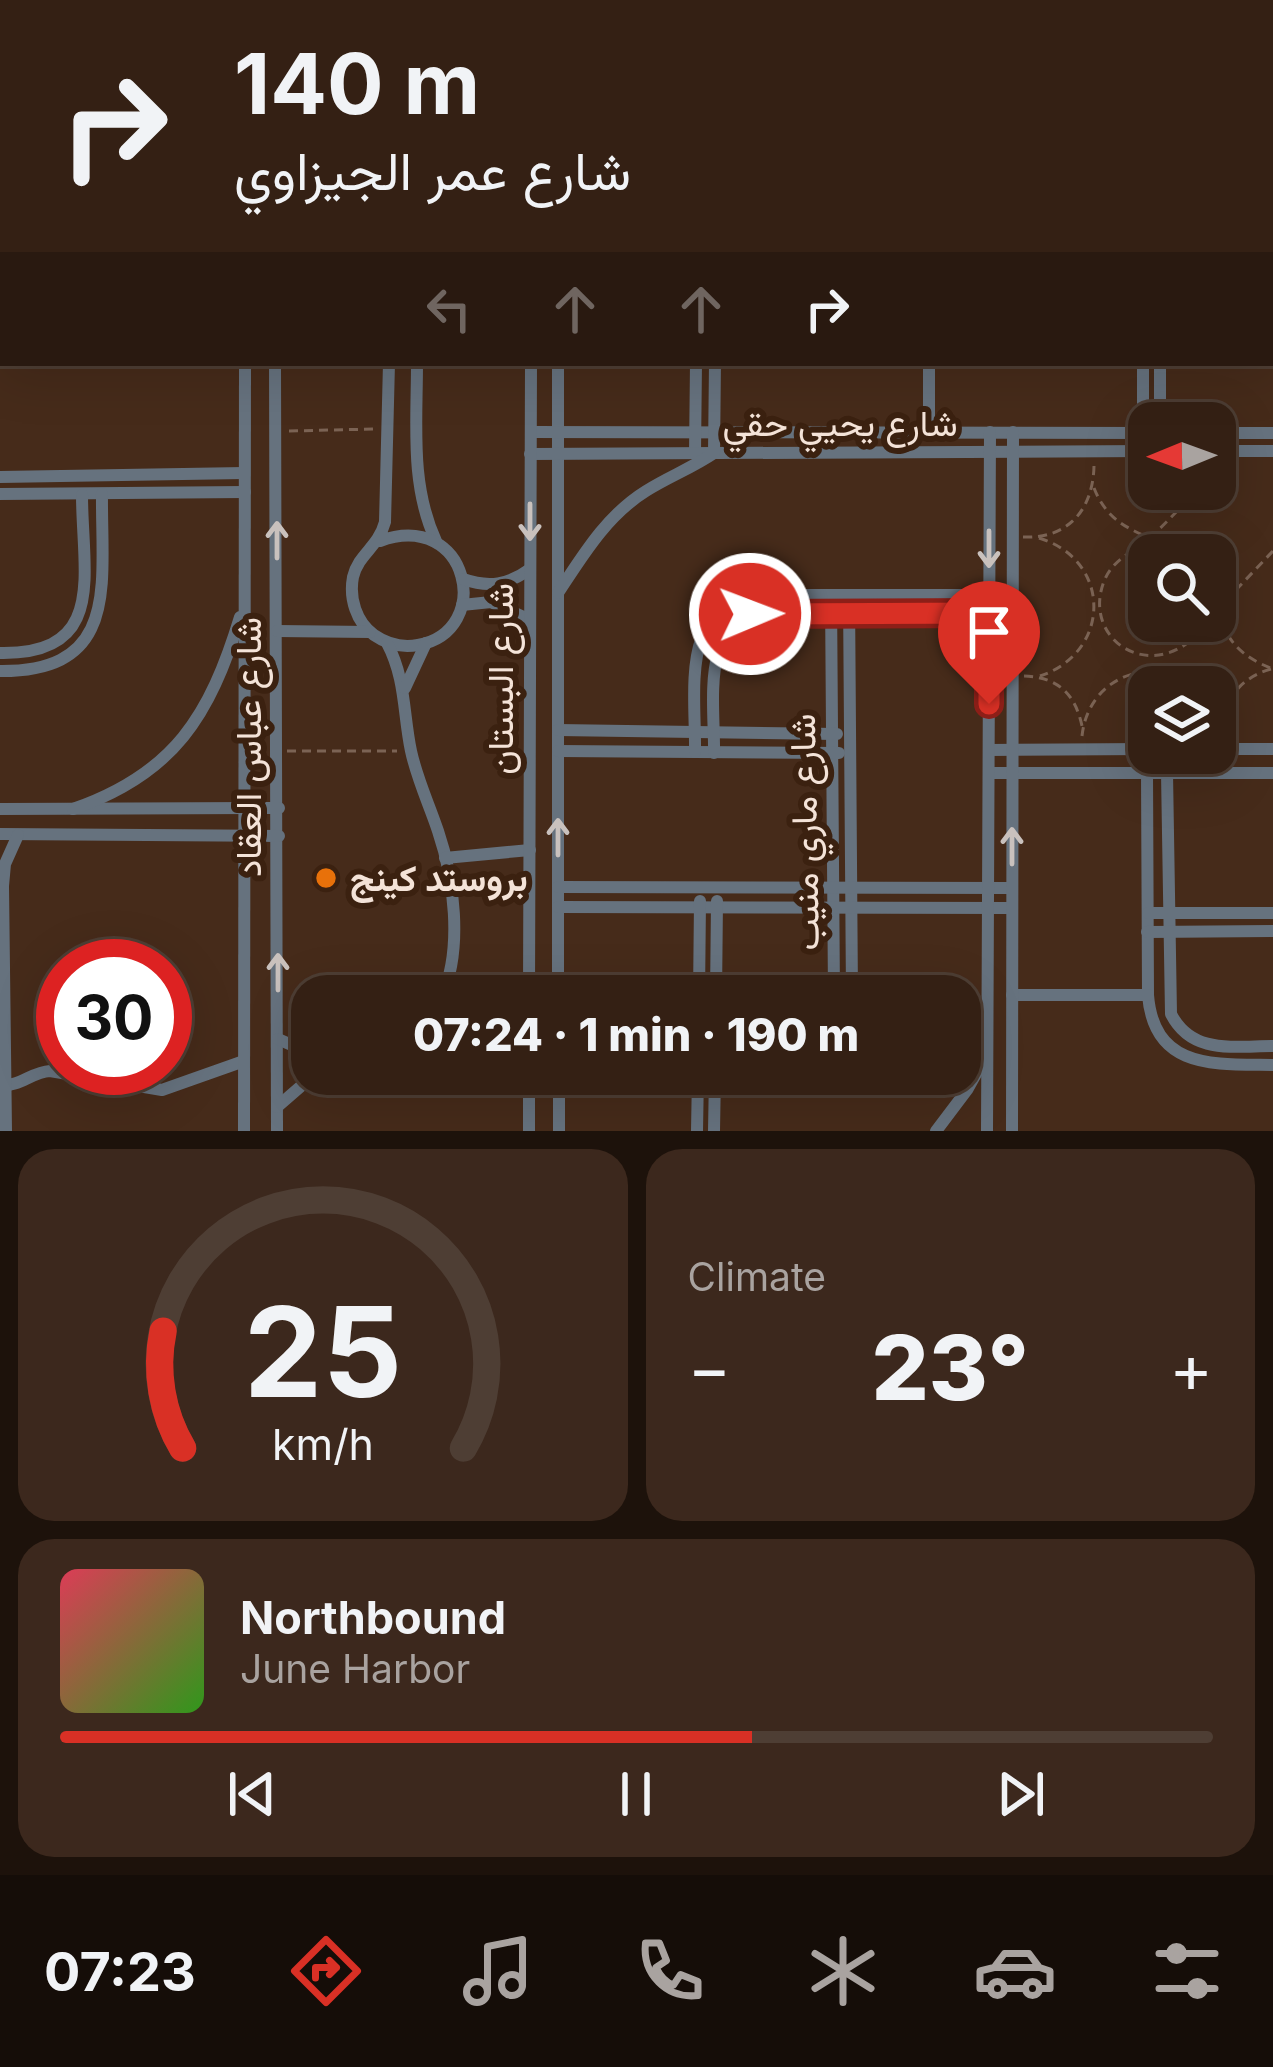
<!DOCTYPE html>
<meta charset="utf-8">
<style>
:root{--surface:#342014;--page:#3c281d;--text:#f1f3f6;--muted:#a9a3a0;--line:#4e3e34;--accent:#d93025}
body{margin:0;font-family:Inter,Vazirmatn,sans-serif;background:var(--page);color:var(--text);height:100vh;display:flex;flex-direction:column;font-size:45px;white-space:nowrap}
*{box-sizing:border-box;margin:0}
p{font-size:39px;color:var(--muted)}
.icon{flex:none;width:66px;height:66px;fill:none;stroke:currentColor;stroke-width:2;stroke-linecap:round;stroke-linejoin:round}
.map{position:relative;height:1131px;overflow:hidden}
.details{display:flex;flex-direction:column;gap:18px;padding:18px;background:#1d120b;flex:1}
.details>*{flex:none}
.hud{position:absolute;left:0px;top:0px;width:1275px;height:366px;box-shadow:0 12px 48px #0002,0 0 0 3px var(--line);background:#342014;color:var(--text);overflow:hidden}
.needle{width:78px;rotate:269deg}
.tools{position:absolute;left:1128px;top:402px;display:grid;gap:24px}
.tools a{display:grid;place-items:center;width:108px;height:108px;border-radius:24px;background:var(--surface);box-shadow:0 12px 48px #0002,0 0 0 3px var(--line);font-size:60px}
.speed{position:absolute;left:36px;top:939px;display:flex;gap:24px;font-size:60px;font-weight:700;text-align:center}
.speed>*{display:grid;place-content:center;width:156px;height:156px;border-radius:50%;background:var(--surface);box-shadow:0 12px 48px #0002,0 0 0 3px var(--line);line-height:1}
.speed .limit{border:18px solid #d22;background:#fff;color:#111}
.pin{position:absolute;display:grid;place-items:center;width:102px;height:102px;color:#fff;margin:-123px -51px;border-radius:50% 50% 50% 0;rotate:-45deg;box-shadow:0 0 12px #0007}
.pin .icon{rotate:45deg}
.me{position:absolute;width:132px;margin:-66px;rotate:89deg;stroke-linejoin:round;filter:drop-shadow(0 0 9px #0008)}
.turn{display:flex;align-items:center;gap:42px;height:252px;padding:0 36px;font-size:54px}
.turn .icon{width:156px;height:156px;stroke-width:2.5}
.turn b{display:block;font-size:84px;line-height:102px}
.lanes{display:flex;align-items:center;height:114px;padding:0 36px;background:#0003;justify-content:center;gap:60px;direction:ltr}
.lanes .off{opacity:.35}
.big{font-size:90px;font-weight:800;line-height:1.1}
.details .widget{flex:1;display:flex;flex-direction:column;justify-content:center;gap:18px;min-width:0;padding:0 42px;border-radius:36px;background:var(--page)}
.details .dial{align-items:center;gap:0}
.dial svg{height:312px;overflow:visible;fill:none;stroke:var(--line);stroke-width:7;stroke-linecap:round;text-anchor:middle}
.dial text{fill:var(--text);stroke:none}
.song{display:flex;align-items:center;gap:36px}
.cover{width:144px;height:144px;border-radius:18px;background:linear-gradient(135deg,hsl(350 70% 55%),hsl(110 70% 35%))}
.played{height:12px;border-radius:6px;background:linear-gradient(90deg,var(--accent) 60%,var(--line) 60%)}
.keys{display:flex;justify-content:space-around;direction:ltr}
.heat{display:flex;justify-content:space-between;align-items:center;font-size:66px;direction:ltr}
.details .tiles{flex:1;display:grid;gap:18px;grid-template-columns:1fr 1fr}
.widget:last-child{grid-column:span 2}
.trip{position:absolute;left:291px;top:975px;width:690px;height:120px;border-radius:36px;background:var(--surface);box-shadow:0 12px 48px #0002,0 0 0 3px var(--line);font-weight:800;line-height:120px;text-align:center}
.menu{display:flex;height:192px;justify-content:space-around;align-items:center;background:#150d08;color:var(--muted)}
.menu .icon{width:84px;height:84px}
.menu .current{color:var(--accent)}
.menu b{font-size:54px;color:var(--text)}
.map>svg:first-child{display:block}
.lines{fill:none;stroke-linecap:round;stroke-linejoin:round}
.path{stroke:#7b6354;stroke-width:3;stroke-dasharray:9 6;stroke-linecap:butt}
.minor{stroke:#66727e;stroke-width:12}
.tertiary{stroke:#66727e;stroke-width:15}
.oneway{stroke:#c9c1bd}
.route-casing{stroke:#8d1f18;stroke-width:30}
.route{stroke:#d93025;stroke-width:21}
.food-dot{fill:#e8710a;stroke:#3b2110;stroke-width:4.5}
.labels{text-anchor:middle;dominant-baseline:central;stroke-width:12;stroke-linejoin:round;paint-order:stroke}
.street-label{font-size:36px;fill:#f4e3d8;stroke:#3b2110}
.poi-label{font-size:36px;font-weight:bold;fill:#f4e3d8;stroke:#3b2110;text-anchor:start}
</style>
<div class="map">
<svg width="1273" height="1131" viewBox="0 0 1273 1131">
<rect width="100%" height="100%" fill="#462b1a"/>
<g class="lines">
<g class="path">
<path d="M289,431L376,429"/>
<path d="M1094,488C1105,516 1123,527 1150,538"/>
<path d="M1198,489C1183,505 1168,521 1152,536C1136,551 1114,558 1105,579C1078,641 1158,692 1209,621"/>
<path d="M1023,537C1069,539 1093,509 1094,466"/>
<path d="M1039,538C1112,560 1112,652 1040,676"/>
<path d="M1219,607C1224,641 1242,657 1273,669"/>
<path d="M1215,612L1273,551"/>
<path d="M1024,676C1057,677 1075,693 1082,726"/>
<path d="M1215,715L1219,735"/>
<path d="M1219,729C1226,698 1240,678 1271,669"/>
<path d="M1082,736C1088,678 1150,653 1196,687"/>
<path d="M287,751H397"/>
</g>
<g class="minor">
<path d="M104,0L110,3"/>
<path d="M239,0V3"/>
<path d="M272,0V3"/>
<path d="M510,0L512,3"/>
<path d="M842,0V3"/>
<path d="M861,0V3"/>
<path d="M997,0V3"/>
<path d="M1016,0V3"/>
<path d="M1160,0L1167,3"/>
<path d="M585,3L587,0"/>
<path d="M678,3L683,0"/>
<path d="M1272,94L1273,95"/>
<path d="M0,141H3"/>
<path d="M0,160H3"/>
<path d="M1272,219H1273"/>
<path d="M0,320H3"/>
<path d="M0,339H3"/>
<path d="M275,363L277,1131"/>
<path d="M417,363C417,424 410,485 436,541"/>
<path d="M558,363V996"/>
<path d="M1160,363V423"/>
<path d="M531,432L1149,433"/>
<path d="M929,432V363"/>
<path d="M1143,433V363"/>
<path d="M1215,433H1273"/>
<path d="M1215,451H1273"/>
<path d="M695,453L696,363"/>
<path d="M530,454L1149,451"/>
<path d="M0,477L244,473"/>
<path d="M0,494L245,492"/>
<path d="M380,541C469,509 495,631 418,645C402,648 387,644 374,635C356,622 349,598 353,577C359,553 378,548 385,522L389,363"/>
<path d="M463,579C489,588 508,585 530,569"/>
<path d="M558,593C583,555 607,515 646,491C668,477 692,468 714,453L715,363"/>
<path d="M831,595L834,996"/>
<path d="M849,595L852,996"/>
<path d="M462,605L491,602L530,620"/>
<path d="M277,631L370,632"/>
<path d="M387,643C406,679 403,713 411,751C417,779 429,804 438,831C454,878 463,949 442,996"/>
<path d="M0,653C108,655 82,573 82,495"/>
<path d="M0,671C121,672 101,583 102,494"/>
<path d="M405,688L426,643"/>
<path d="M558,730L837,734"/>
<path d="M1215,749H1273"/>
<path d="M989,750L1149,749"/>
<path d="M558,751L839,753"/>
<path d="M695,752C696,689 678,600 765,595H989"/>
<path d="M714,753C715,704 699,619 765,612L989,613"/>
<path d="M989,773H1273"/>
<path d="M1147,773L1148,995C1154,1070 1215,1064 1273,1065"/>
<path d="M1167,773L1171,1014C1192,1055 1234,1046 1273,1046"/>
<path d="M0,809L279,808"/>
<path d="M73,809C174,774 210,716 240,617"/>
<path d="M0,834L279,836"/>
<path d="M445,858L530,850"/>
<path d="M558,887L1012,888"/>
<path d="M558,907L1012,908"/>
<path d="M1148,913H1273"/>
<path d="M1147,932L1273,931"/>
<path d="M1012,995H1148"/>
<path d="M529,996L531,363"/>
<path d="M699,996L700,901"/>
<path d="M716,996L717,901"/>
<path d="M278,1039L312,1054"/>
<path d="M559,1074V1131"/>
<path d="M1,1085C19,1087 32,1072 50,1071L162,1090L244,1061"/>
<path d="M277,1107L315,1074"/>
<path d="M6,1131L3,886L5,864L18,835"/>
<path d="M244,1131L245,363"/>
<path d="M529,1131V1074"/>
<path d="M697,1131L698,1074"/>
<path d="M714,1131L715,1074"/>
<path d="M936,1131L967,1090L987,1054"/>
<path d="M987,1131L990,432"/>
<path d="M1012,1131L1013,432"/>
</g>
<path class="tertiary" d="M313,3L317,0"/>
</g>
<defs><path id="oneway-shaft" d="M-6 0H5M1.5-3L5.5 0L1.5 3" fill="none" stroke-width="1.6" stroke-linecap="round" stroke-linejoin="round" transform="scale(3)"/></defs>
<g class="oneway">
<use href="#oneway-shaft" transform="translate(530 522) rotate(90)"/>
<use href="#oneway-shaft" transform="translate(277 540) rotate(-90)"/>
<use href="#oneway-shaft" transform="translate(989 549) rotate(90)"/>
<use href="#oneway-shaft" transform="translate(558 837) rotate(-90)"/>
<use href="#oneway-shaft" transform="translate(1012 846) rotate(-90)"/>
<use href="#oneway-shaft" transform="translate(278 972) rotate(-90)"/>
</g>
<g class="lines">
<g class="route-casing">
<path id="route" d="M750,614L989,613V704"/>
</g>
<use href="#route" class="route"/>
</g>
<circle class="food-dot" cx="326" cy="878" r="12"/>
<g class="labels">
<g class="street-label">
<text x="840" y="423">شارع يحيي حقي</text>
<text transform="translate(500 679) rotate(-90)">شارع البستان</text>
<text transform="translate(248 747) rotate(-90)">شارع عباس العقاد</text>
<text transform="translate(804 832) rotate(-91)">شارع ماري منيب</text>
</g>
<g class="poi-label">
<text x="350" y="878">بروستد كينج</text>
</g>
</g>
</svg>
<div class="tools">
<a><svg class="needle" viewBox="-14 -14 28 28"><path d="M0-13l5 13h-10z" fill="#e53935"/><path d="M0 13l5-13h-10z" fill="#a9a3a0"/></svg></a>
<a><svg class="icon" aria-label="search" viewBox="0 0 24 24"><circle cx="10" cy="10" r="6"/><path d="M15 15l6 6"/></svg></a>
<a><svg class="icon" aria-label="layers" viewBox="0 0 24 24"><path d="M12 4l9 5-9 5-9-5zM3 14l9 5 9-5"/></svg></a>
</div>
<div class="speed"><div class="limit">30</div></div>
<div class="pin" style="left:989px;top:704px;background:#d93025"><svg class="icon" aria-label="arrive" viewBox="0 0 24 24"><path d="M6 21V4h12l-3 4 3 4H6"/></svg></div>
<svg class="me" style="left:750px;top:614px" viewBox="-20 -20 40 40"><circle r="17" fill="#d93025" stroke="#fff" stroke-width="3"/><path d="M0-11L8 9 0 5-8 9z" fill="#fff"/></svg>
<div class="trip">07:24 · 1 min · 190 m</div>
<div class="hud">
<div class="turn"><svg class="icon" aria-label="right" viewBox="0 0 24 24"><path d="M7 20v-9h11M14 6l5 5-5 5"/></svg><div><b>140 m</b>شارع عمر الجيزاوي</div></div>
<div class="lanes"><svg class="icon off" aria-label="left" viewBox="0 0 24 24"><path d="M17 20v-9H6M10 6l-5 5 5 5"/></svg><svg class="icon off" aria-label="ahead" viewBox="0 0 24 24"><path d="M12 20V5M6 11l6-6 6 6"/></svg><svg class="icon off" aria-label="ahead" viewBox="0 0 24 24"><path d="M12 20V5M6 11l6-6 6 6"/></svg><svg class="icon" aria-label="right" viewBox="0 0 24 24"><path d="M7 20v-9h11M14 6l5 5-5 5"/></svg></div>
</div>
</div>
<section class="details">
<div class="tiles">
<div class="widget dial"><svg viewBox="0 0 100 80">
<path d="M14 69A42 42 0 1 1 86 69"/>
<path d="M14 69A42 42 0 0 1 9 39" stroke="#d93025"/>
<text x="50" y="56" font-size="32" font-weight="700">25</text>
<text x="50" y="72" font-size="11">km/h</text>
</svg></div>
<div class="widget"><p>Climate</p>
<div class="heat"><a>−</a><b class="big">23°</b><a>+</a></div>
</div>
<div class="widget">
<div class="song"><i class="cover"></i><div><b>Northbound</b><p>June Harbor</p></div></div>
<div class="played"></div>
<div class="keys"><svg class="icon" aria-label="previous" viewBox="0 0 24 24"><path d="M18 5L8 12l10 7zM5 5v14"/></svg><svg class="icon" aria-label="pause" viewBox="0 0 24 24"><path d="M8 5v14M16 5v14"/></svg><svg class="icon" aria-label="next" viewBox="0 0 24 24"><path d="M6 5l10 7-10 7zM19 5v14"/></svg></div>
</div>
</div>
</section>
<nav class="menu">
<b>07:23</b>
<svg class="icon current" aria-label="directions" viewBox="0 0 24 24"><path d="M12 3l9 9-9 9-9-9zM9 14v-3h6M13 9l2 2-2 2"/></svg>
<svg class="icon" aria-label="music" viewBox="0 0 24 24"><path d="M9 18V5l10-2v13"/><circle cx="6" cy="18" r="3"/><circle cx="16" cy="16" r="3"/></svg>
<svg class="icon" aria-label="phone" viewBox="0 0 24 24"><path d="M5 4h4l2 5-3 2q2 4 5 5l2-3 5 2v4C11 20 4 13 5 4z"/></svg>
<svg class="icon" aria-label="climate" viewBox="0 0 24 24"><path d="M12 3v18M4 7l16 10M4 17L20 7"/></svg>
<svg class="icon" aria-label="car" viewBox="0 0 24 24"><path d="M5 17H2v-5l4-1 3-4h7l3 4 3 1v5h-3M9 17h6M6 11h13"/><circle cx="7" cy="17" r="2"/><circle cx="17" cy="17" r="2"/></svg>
<svg class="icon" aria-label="filters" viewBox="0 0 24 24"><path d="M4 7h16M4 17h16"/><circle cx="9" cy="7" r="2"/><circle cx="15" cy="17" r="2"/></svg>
</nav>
